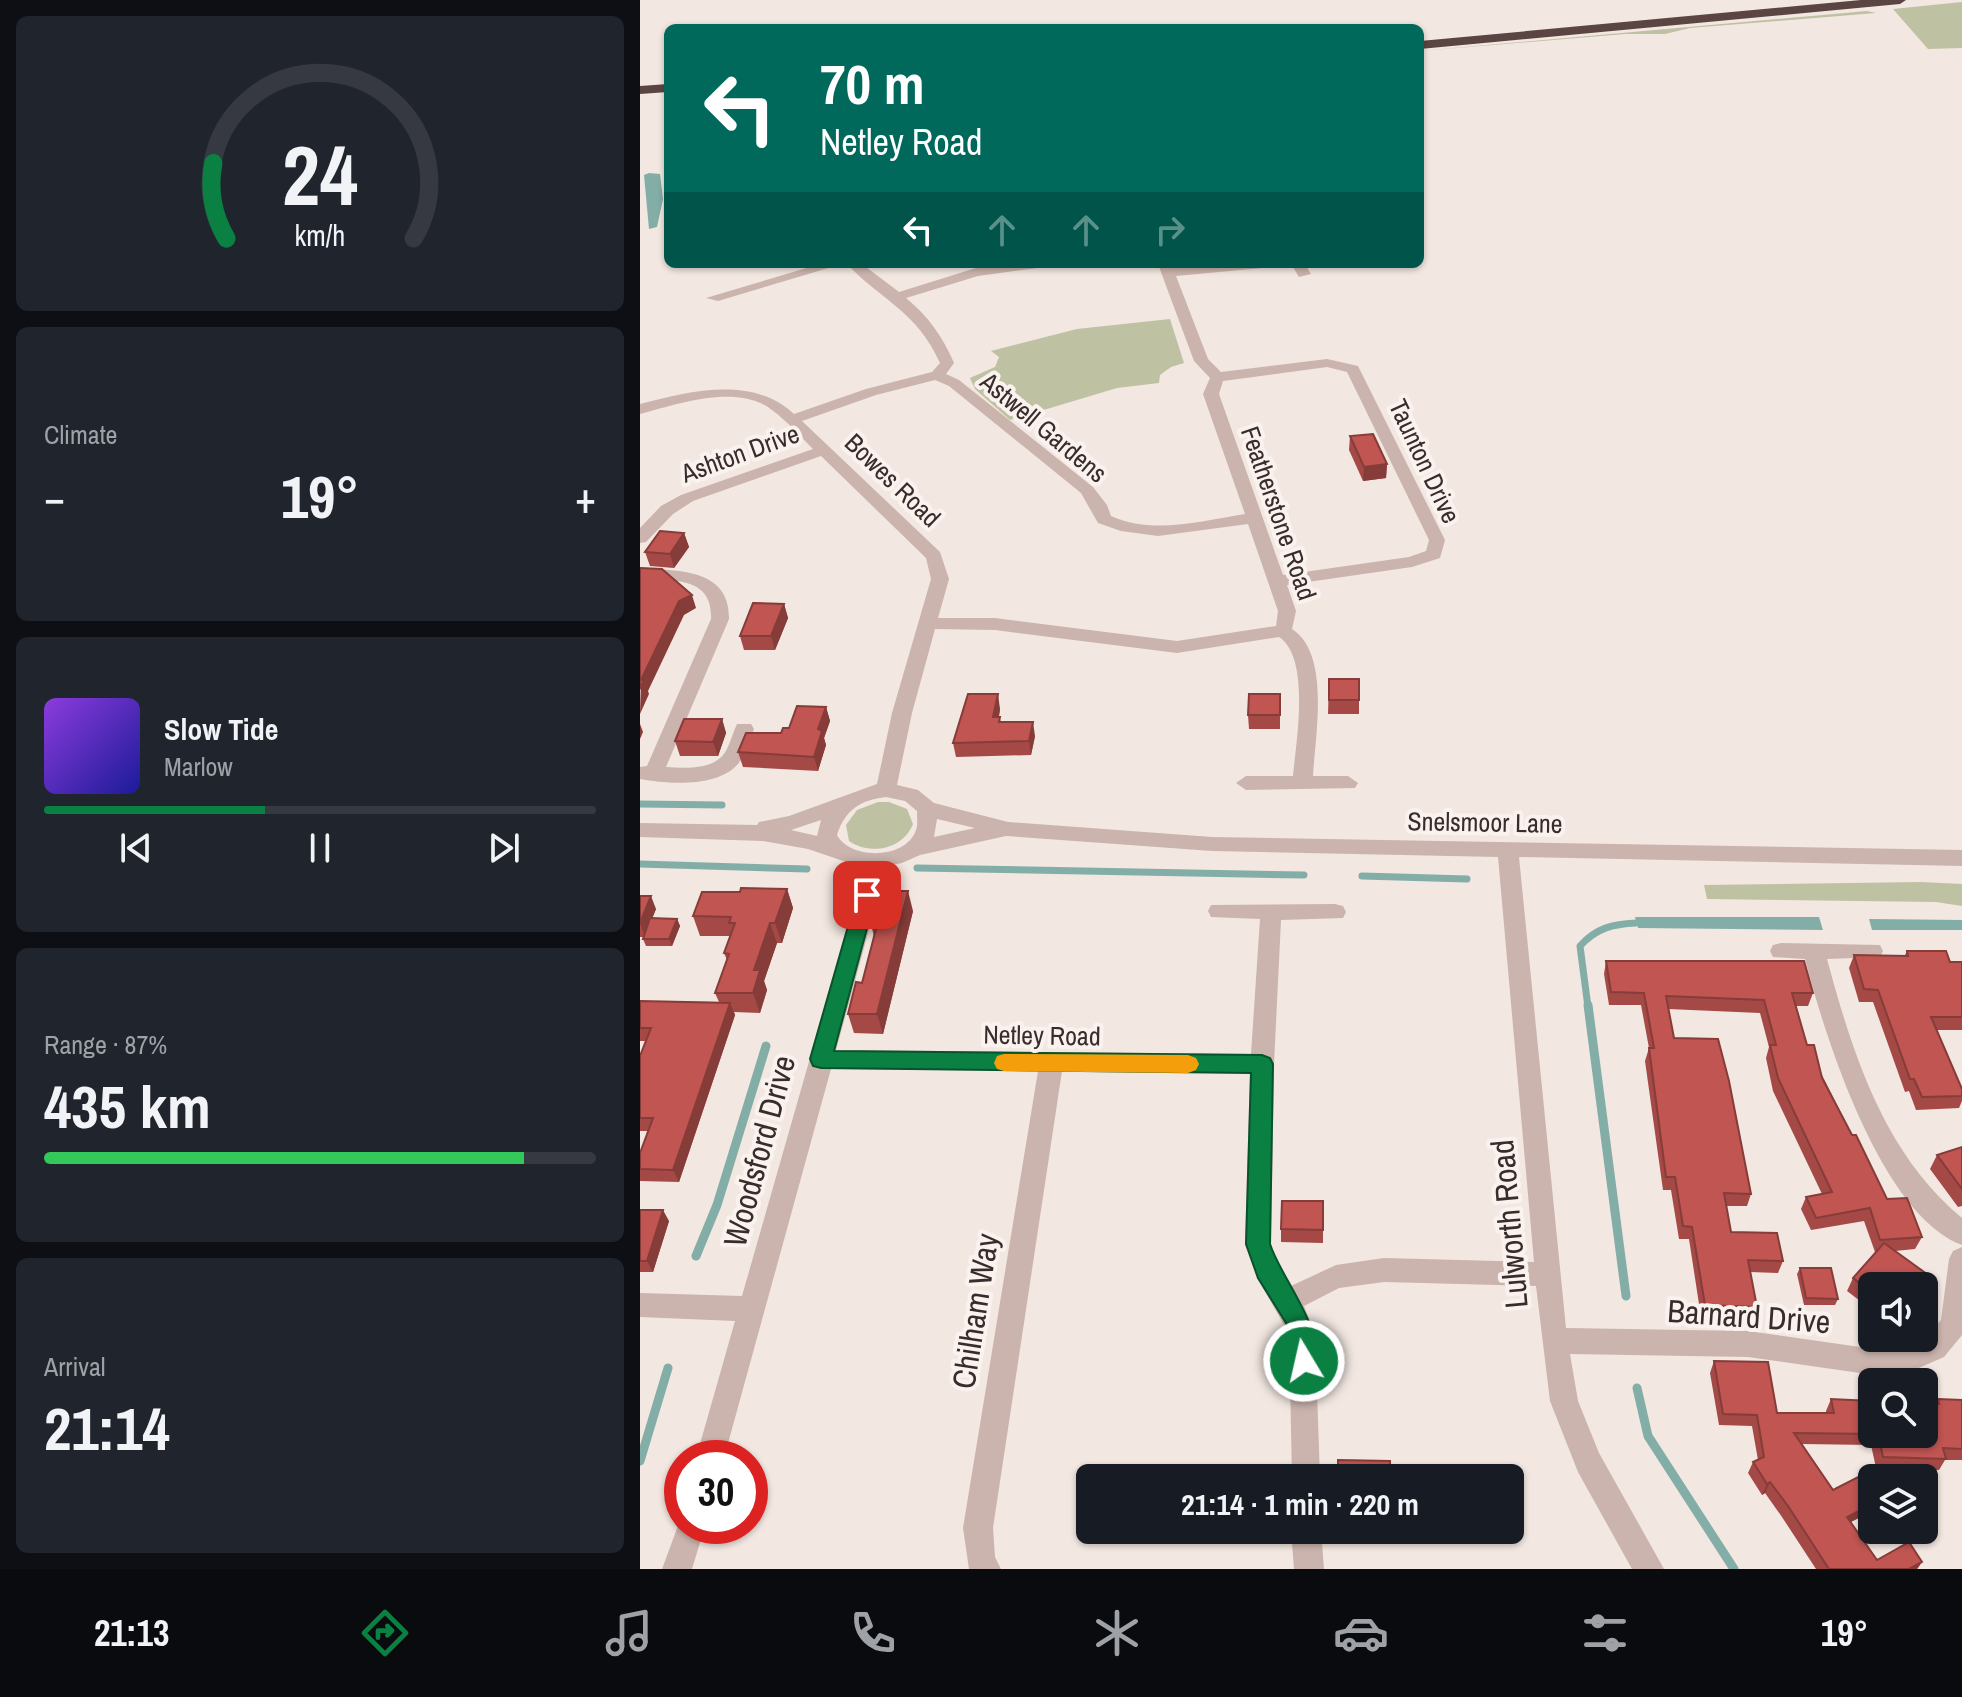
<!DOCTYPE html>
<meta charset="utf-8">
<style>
:root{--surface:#171b24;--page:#20242c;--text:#f1f3f6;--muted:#9ea1a6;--line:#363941;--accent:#0b8043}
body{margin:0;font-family:"Archivo Narrow",sans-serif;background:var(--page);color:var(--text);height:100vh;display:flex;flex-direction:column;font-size:30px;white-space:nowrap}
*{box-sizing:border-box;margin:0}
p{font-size:26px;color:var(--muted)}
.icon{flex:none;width:44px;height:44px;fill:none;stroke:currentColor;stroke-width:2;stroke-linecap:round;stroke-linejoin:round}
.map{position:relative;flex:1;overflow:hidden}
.side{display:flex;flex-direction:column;gap:16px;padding:16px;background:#0d0f14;width:640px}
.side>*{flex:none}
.top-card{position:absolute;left:24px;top:24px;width:760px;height:244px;border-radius:12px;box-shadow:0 2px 6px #0004;background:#00695c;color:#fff;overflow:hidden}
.controls{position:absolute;left:1218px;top:1272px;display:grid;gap:16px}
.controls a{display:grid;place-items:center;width:80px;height:80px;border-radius:12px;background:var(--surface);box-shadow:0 2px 6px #0004;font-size:40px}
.speed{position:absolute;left:24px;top:1440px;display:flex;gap:16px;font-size:40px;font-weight:700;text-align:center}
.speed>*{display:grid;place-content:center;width:104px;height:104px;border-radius:50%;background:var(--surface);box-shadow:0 2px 6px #0004;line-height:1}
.speed .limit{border:12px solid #d22;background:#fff;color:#111}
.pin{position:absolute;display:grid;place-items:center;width:68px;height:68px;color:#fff;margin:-34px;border-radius:16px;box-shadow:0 4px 12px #0006}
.me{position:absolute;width:88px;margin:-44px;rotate:351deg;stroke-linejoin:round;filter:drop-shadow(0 0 6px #0008)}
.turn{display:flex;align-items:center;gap:28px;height:168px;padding:0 24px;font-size:36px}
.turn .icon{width:104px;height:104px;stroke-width:2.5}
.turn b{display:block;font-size:56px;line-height:68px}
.lanes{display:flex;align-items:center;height:76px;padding:0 24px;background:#0003;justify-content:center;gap:40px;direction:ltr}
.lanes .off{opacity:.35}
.big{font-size:60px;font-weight:700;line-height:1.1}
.side .card{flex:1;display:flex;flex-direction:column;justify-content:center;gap:12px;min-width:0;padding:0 28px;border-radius:12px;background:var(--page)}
.side .dial{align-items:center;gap:0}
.dial svg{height:208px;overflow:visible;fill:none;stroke:var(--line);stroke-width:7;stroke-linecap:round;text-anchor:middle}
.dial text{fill:var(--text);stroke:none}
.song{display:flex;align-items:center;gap:24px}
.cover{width:96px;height:96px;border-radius:12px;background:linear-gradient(135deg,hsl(270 70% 55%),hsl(240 70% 35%))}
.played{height:8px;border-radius:4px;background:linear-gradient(90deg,var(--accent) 40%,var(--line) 40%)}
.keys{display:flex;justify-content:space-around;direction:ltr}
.heat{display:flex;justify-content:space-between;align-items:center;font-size:44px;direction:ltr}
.charge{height:12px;border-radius:6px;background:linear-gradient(90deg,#34c759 87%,var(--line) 0)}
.trip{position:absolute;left:436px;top:1464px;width:448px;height:80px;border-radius:12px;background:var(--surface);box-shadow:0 2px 6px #0004;font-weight:700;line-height:80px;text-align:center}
.tab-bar{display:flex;height:128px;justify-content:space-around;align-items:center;background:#090b0e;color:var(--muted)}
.tab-bar .icon{width:56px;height:56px}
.tab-bar .selected{color:var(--accent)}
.tab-bar b{font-size:36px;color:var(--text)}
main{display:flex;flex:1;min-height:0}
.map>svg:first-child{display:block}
.green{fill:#bec1a2}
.water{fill:#82aea7}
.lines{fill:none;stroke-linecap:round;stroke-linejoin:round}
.stream-far1{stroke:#82aea7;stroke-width:7}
.stream{stroke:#82aea7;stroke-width:9}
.minor{fill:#cbb4ad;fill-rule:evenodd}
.highway{fill:#5a4543;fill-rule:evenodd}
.wall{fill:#a54947}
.shaded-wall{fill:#863c39}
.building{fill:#c05552;stroke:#863c39;stroke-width:2}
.route{fill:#0b8043;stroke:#07532c;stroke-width:2}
.slow{fill:#f59e0b}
.labels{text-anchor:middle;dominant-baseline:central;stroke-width:8;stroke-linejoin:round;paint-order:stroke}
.street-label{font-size:26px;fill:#392d2c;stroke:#faf2ee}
.near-street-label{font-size:32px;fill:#392d2c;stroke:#faf2ee}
</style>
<main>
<section class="side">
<div class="card dial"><svg viewBox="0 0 100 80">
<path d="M14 69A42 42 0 1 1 86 69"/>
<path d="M14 69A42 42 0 0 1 9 40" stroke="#0b8043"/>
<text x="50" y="56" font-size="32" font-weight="700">24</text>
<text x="50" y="72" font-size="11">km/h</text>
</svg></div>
<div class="card"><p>Climate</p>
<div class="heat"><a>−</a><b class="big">19°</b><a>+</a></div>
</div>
<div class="card">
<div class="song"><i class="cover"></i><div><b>Slow Tide</b><p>Marlow</p></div></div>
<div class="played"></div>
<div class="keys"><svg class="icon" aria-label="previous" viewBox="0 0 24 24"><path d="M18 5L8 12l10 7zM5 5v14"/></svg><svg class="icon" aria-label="pause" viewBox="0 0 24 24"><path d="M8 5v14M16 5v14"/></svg><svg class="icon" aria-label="next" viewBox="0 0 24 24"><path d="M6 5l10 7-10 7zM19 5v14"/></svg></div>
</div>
<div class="card"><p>Range · 87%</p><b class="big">435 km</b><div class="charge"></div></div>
<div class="card"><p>Arrival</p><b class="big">21:14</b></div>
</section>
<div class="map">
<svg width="1322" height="1569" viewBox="0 0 1322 1569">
<rect width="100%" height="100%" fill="#f2e7e1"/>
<g class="green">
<path d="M1322,2V48L1288,49L1253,9Z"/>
<path d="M1227,11L1236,13L1050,28L1025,34H985L780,51Z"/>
<path d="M530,319L544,363L531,367L520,375L519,383L477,388L370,420L335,389L330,378L355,367L359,357L351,351L437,329Z"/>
<path d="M238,802H249L267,809L273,824C263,849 231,856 209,841L206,825L217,810Z"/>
<path d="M1281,882L1322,884V906L1296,902L1067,899L1064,885Z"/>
</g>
<g class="water">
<path d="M9,173L20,174L23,199L17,227L9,229L4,175Z"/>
<path d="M995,917H1179L1183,930L998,928Z"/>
<path d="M1229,919L1322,920V930H1232Z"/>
</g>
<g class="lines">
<g class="stream-far1">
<path d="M0,804L82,805"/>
<path d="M0,864L167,869"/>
<path d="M277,868L664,875"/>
<path d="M722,876L827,879"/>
<path d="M948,1007L940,946C956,928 973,924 996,923"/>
</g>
<g class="stream">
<path d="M948,1005L986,1296"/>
<path d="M56,1256L77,1205L126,1046"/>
<path d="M997,1388L1008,1436L1094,1569"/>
<path d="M0,1461L28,1368"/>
</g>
<g class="minor">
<path d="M180,264H202L78,301L66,298Z"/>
<path d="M207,264H222L259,292L336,268L404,264L397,268L338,276L266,298C288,316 303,337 314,363L306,374L319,380L453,487L467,505L471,516C514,535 560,521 605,514L563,394L570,378L554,361L518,264H532L533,268L629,264L622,268L536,276L568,359L581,372L687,359L718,366L805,540L800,558L772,567L647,585L656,611L652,629C691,654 675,736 673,776H708L718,783L715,788L606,790L596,783L606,776H653C656,742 671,658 639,637L537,653L355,630L295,629L272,713L257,785L278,790L294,803L368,822L572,837L1322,850V866L879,857L926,1328L1108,1331L1227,1348H1264L1284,1339L1301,1320L1309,1259L1313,1251L1322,1247V1335L1304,1357L1265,1374H1227L1108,1357L930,1354L938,1401L959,1453L1024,1569H992L938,1472L910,1401L896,1286L744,1282L699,1288L664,1306L675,1334L680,1478H652L649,1334L618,1279L605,1244L610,1073L422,1071L353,1528L355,1557L361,1569H329L323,1528L398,1071L191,1069L84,1458H56L95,1321L0,1317V1293L102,1296L214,904L221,867L168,849L123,841L0,837V823L117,825L119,822L149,816L237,784L252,713L291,579L286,558L181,456L53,501L33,514L6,542L0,543V528L21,506L41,495L173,449C160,436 147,421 132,410C97,383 38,404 0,414V404C49,391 113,375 154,414L226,389L292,372L300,363C276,310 243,302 207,264ZM687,367L707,372L789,540L786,551L769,557L643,575L579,394L583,381ZM295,380L309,386L441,493L458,523L481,531L518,536L608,524L638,611L636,626L537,641L355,618H298L309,579L300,552L162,421L236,395ZM246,797L265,801L277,811C277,817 278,825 276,830C266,860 210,860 197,835C205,810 220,800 246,797ZM297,819L335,828L294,837ZM181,820L177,836L151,830ZM366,836L572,851L858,857L894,1262L744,1258L696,1265L651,1286L638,1266L631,1244L634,1064L641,920L703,918L706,912L703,906L695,904L571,905L568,911L571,917L620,919L611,1054L196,1050L236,904L242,867L262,863L280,855Z"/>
<path d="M651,264H665L671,274L659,277Z"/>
<path d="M0,568C38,571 90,568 89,619L26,767C47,768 76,771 87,749C91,741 93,732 97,724H111L114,729C109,741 106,754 98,764C77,788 28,784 0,779V767L7,766L71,619C73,576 33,581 0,578Z"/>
<path d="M1141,943L1240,945L1243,951L1240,957L1187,959C1213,1055 1244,1153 1322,1218V1245C1241,1215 1185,1037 1165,959L1133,957L1130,951L1133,945Z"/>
<path d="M42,1515V1526H65L52,1569H22Z"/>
<path d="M651,1530H681L684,1569H654Z"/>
</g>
<g class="highway">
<path d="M1221,0H1266L1260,4L780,49V41Z"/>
<path d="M28,84V92L0,94V86Z"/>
</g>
</g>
<g class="wall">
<path d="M710,436L747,464L746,478L723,481L709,450Z"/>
<path d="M44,533L49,547L34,568L10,566L5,552Z"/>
<path d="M144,604L148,618L135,650H104L100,636Z"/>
<path d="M689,679L719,700V714H688Z"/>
<path d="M640,694V729H609L608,715Z"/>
<path d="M186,707L190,721L184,738L186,745L178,771L103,767L98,752L141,733Z"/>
<path d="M360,709L359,717L361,722L395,736L391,755L316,757L313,743Z"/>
<path d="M82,719L86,733L78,756H40L35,741Z"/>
<path d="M147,889L153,908L142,943H137L124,981L127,990L120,1013L94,1012L95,1015L39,1182L0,1181V1153L8,1131H0V1056L6,1041H0V1001L79,1002L75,993L87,960L84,953L90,936H60L53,916L100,892Z"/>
<path d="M0,896L16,909L12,918L37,919L40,926L32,946H6L3,939L4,937H0Z"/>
<path d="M273,911L243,1034L214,1033L208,1014L222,983L234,936L231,925Z"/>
<path d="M1267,951L1310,962H1322V1030H1297L1322,1089V1101L1319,1108L1276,1110L1269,1091L1265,1092L1233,1002H1219L1209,968L1214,955H1265Z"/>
<path d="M966,961L1173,993L1168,1006H1156L1167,1045L1212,1135L1247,1199L1282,1237L1275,1249L1255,1251L1232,1286V1310L1207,1291L1213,1278L1236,1252H1235L1224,1221L1171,1230L1161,1209L1166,1197L1182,1194L1133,1091L1126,1058L1129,1047L1120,1013L1028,1009L1034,1038L1111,1194L1107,1206H1086L1091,1232L1143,1261L1138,1273L1110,1272L1117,1307L1112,1319L1061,1317L1049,1239H1039L1031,1190H1023L1005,1061L1009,1048L1001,1005H969L964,974Z"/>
<path d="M1322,1147V1206L1318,1207L1290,1169L1297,1155Z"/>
<path d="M683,1201V1243L641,1242V1229Z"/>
<path d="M0,1210L29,1221L13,1272H0Z"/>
<path d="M1160,1268L1198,1299L1195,1305H1164L1157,1274Z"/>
<path d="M1074,1361L1137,1413H1186V1411L1191,1399L1295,1404L1298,1399L1322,1400V1460H1305L1299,1470L1236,1468L1231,1445L1162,1444L1193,1490L1232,1478V1511L1211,1522L1237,1560L1282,1562L1277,1569H1176L1142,1517L1125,1493L1122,1495L1108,1473L1113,1462L1118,1460L1112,1426L1079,1425L1070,1373Z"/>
</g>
<g class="shaded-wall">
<path d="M747,464L746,478L723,481L724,467Z"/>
<path d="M44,533L49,547L34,568L30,554Z"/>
<path d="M52,595L56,608L44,615L8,691L9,694L0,714L1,680L39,601Z"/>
<path d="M144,604L148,618L135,650L131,636Z"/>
<path d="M358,694L360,709L356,732L353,717Z"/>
<path d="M186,707L190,721L184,738L186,745L178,771L174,757L178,729Z"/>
<path d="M82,719L86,733L78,756L73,742Z"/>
<path d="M393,722L395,736L391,755L389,741Z"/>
<path d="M0,724L3,732L0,739Z"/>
<path d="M147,889L153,908L142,943L135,923Z"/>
<path d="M268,891L273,911L243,1034L237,1014Z"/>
<path d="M11,896L16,909L5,937L0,923Z"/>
<path d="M37,919L40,926L32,946L29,939Z"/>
<path d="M130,923L137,943L124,981L127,990L120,1013L113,993L114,970Z"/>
<path d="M90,1003L95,1015L39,1182L33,1170Z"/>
<path d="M23,1210L29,1221L13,1272L7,1261Z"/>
<path d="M1130,1482L1125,1493L1122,1495L1127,1484Z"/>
<path d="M1232,1504V1511L1201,1527L1207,1517Z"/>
<path d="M1282,1562L1277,1569H1269Z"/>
</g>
<g class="building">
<path d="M733,434L747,464L724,467L710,436Z"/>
<path d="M20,531L44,533L30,554L5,552Z"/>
<path d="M0,568L22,569L52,595L39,601L1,680H4L0,689Z"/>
<path d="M113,603L144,604L131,636H100Z"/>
<rect x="689" y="679" width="30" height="21"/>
<path d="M328,694H358L353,717H360L359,722H393L389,741L313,743Z"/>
<path d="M609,694H640V715H608Z"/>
<path d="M157,706L186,707L178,729L182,731L174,757L98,752L106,733H141L143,728H149Z"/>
<path d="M44,719H82L73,742L35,741Z"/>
<path d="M101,888L147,889L135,923H130L114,970H120L113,993H75L89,954L84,953L95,923H89L91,917L53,916L62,892H100Z"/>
<path d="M240,891H268L237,1014H208L216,982L222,983L237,925H231Z"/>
<path d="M0,896H11L0,923Z"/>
<path d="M10,918L37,919L29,939H3Z"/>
<path d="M1267,951H1306L1310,962H1322V1017H1291L1322,1089V1096L1282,1097L1274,1079H1270L1238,990L1224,989L1214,955L1268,956Z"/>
<path d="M966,961H1164L1173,993H1152L1167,1045H1174L1182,1078L1212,1135H1216L1247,1199L1267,1198L1282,1237L1240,1240L1230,1208L1176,1218L1166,1197L1192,1192L1138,1078L1130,1045H1136L1124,1000L1026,996L1034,1038L1078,1039L1089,1081L1111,1194L1084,1193L1091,1232L1137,1233L1143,1261L1108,1260L1117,1307L1065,1305L1052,1227L1043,1226L1035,1177H1026L1009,1048H1014L1004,993L971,992Z"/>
<path d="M0,1001L90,1003L33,1170L0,1169V1153L13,1118H0V1056L11,1028H0Z"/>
<path d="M1322,1147V1189L1297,1155Z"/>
<path d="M642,1201H683V1230L641,1229Z"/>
<path d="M0,1210H23L7,1261H0Z"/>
<path d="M1244,1243L1291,1277L1283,1286H1232V1292L1213,1278Z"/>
<path d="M1160,1268H1191L1198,1299L1166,1298Z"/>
<path d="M1074,1361L1128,1362L1137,1413H1194L1191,1399L1232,1401V1434L1154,1433L1193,1490L1230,1471L1235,1478H1232V1504L1207,1517L1237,1560L1269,1542L1282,1562L1269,1569H1189L1148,1506L1130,1482L1127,1484L1113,1462L1124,1457L1117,1415L1083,1414Z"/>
<path d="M1298,1399L1322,1400V1449L1303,1448L1306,1459L1243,1457L1238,1434H1284V1403L1299,1404Z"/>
<path d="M698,1460L750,1461V1478H698Z"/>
</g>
<path class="route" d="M227,888L233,890L236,895L194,1051L622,1055L630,1058L633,1064L630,1244C641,1279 689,1333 673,1369L664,1373L656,1369L646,1323L618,1278L606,1244L611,1073L181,1068L173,1066L170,1059L217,895L220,890Z"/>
<path class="slow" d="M364,1054L548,1055L556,1058L559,1064L556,1070L548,1073L364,1071L357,1069L354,1063L357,1056Z"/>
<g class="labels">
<g class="street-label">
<text transform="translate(404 427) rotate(40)">Astwell Gardens</text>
<text transform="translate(100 453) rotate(-20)">Ashton Drive</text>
<text transform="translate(785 461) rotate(65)">Taunton Drive</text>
<text transform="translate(253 480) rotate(44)">Bowes Road</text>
<text transform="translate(639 513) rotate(71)">Featherstone Road</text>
<text transform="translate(845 822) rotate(1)">Snelsmoor Lane</text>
<text transform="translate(402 1035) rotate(1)">Netley Road</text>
</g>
<g class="near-street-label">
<text transform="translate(119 1151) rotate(-75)">Woodsford Drive</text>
<text transform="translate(869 1224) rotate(-95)">Lulworth Road</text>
<text transform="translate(335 1311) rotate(-81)">Chilham Way</text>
<text transform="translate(1109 1316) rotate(4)">Barnard Drive</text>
</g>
</g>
</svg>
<div class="controls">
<a><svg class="icon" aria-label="sound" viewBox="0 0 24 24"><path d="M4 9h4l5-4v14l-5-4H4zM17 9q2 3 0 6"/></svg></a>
<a><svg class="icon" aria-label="search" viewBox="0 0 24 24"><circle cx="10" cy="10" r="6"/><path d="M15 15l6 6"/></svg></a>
<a><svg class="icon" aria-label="layers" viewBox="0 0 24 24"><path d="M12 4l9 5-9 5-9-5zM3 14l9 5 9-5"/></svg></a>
</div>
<div class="speed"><div class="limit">30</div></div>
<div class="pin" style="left:227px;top:895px;background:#d93025"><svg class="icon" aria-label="arrive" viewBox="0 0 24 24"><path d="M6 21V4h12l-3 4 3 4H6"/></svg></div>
<svg class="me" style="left:664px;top:1361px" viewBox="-20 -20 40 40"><circle r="17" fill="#0b8043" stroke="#fff" stroke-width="3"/><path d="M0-11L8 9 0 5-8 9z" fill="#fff"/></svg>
<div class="trip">21:14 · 1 min · 220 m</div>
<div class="top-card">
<div class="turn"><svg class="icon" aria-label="left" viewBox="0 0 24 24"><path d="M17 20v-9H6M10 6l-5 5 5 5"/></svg><div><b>70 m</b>Netley Road</div></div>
<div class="lanes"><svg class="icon" aria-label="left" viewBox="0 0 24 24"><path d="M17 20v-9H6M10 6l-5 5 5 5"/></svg><svg class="icon off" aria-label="ahead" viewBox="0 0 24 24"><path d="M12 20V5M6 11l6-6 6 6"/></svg><svg class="icon off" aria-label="ahead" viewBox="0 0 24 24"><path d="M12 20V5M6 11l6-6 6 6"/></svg><svg class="icon off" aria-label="right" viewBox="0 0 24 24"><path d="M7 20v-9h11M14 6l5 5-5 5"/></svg></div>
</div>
</div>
</main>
<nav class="tab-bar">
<b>21:13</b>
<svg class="icon selected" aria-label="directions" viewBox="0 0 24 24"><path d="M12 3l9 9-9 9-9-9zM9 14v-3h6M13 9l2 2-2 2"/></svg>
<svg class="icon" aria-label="music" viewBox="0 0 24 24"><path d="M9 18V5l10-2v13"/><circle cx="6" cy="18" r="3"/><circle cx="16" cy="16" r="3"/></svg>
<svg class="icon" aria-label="phone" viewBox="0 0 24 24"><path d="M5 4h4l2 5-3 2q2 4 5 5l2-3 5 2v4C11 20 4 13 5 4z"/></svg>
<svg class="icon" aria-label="climate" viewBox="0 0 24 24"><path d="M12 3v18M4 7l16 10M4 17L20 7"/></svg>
<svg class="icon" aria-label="car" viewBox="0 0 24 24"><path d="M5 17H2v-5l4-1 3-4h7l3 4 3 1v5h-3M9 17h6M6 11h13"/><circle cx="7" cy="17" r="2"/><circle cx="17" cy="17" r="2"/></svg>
<svg class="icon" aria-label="filters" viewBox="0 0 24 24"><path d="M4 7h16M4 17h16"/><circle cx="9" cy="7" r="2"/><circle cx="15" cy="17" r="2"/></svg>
<b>19°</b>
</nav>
